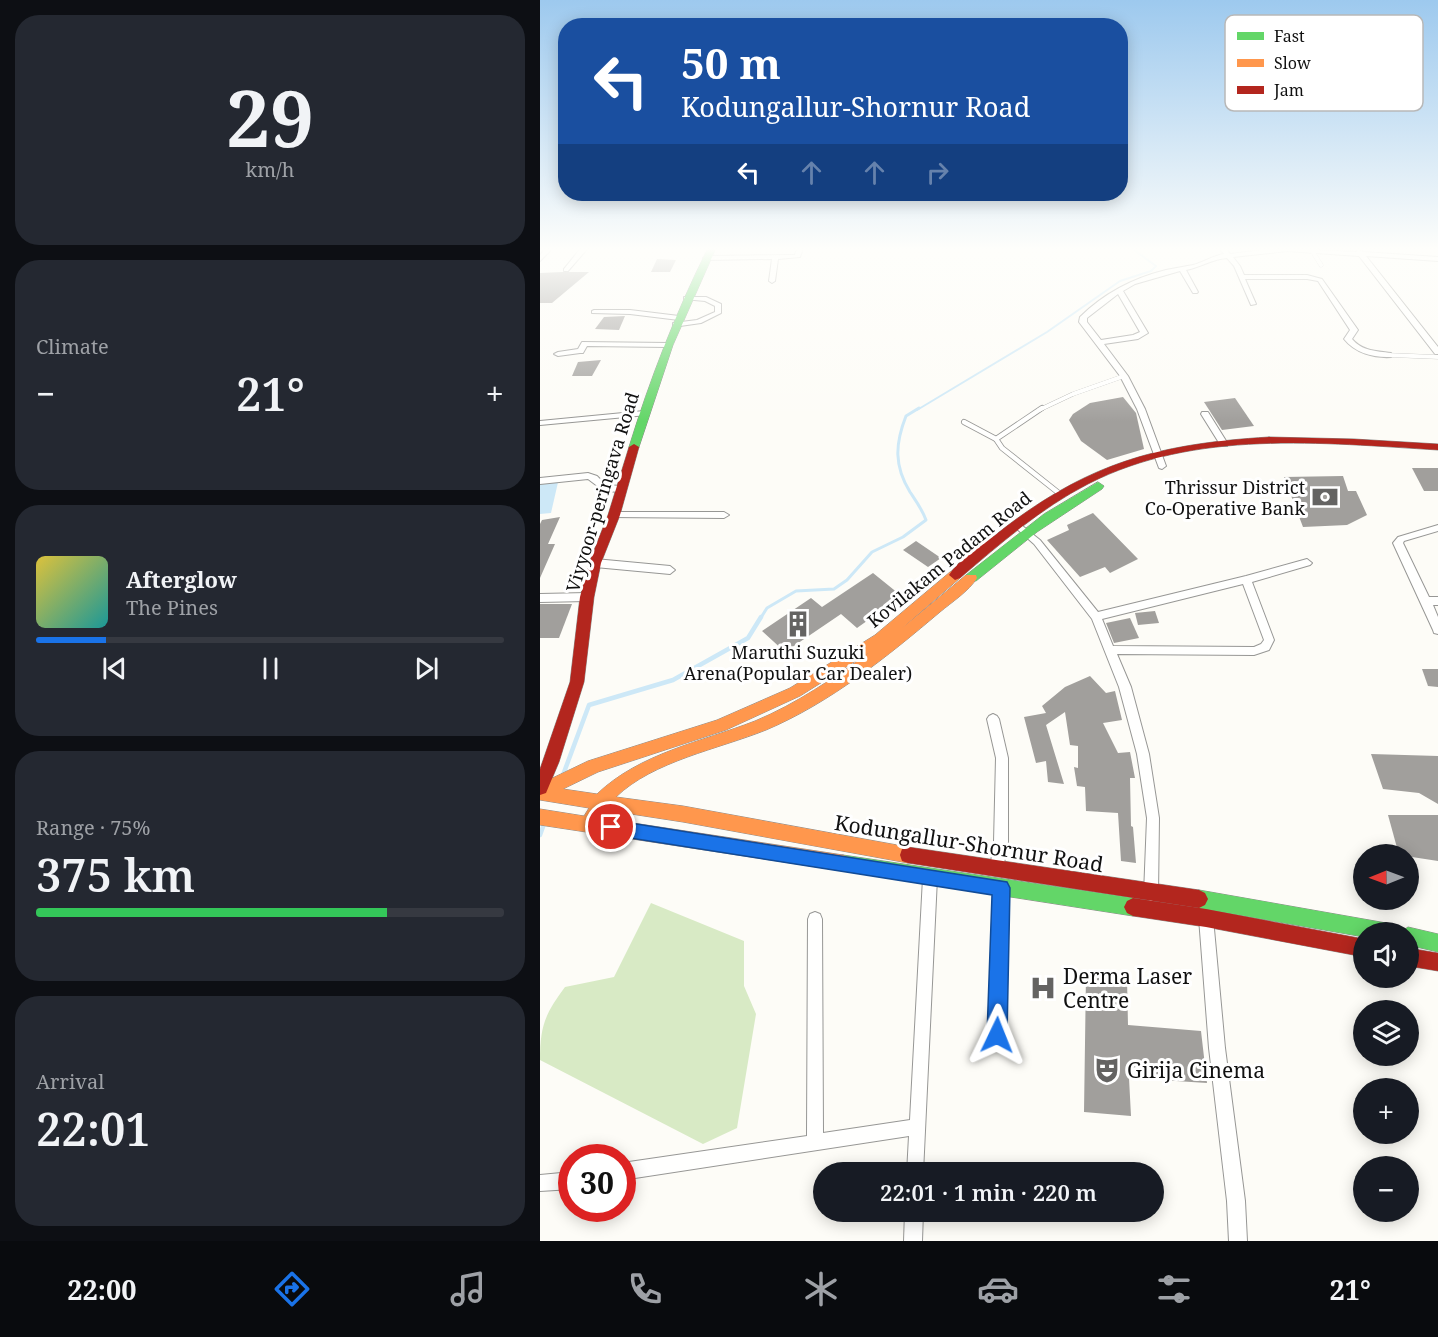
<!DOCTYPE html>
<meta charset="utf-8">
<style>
:root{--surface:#171b24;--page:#242831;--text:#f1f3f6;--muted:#9ea1a6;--line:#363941;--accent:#1a73e8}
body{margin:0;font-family:"Noto Serif",serif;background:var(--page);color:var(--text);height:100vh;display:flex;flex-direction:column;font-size:22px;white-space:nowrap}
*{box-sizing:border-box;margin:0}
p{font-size:20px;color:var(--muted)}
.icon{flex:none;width:33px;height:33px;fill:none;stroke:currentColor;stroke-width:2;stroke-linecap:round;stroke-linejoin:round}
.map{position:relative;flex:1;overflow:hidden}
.details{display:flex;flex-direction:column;gap:15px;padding:15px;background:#0d0f14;width:540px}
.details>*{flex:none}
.hud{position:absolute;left:18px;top:18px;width:570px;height:183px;border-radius:24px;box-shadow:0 3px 15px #0003;background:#1a4fa0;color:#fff;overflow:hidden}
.needle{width:39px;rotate:269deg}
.buttons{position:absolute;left:813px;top:844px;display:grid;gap:12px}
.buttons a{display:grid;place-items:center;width:66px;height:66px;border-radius:50%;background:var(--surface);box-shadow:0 3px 15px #0003;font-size:30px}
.speed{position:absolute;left:18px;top:1144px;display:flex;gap:12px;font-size:30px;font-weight:700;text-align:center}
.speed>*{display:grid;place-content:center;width:78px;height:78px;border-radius:50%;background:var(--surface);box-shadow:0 3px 15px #0003;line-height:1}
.speed .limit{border:9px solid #d22;background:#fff;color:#111}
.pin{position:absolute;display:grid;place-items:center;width:51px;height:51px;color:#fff;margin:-26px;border:3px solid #fff;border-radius:50%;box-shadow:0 2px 6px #0007}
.me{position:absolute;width:66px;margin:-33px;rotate:2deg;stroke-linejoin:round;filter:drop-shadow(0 0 4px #0008)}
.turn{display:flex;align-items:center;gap:21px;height:126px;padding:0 24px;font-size:27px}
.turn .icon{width:78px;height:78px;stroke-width:2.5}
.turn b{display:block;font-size:42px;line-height:51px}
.lanes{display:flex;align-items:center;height:57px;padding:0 24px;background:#0003;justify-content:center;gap:30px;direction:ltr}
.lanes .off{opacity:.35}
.big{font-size:45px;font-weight:600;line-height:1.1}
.details .tile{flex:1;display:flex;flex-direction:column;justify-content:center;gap:9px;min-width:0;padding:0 21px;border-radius:24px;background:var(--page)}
.details .dial{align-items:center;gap:0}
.dial b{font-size:78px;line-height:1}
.song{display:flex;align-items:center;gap:18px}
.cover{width:72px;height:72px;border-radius:9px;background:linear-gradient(135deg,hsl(50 70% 55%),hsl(180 70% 35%))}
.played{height:6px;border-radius:3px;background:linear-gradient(90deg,var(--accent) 15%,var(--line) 15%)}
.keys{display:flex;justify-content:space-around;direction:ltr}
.heat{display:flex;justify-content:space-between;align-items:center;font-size:33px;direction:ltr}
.charge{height:9px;border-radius:4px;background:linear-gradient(90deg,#34c759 75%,var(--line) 0)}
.trip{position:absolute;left:273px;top:1162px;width:351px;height:60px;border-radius:30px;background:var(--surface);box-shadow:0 3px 15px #0003;font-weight:600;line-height:60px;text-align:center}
.menu{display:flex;height:96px;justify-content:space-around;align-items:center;background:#090b0e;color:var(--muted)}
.menu .icon{width:42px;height:42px}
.menu .current{color:var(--accent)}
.menu b{font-size:27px;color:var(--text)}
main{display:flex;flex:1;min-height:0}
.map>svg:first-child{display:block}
.forest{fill:#d8eac5}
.water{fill:#cde8f7}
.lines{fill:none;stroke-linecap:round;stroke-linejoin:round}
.stream-far2{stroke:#cde8f7;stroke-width:2}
.stream-far1{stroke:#cde8f7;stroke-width:3}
.stream{stroke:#cde8f7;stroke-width:4.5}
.building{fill:#a19f9c}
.lane-far1-casing{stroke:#979795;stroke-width:4.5}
.lane-casing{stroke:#979795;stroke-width:6}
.street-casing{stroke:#979795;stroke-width:2}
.fast-casing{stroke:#8e8d8b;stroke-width:1}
.slow-casing{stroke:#8e8d8b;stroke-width:1}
.jam-casing{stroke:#8e8d8b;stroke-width:1}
.lane-far1{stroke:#fffffe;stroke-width:4}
.lane{stroke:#fffffe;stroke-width:4.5}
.street{fill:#fffffe;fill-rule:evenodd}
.fast{fill:#63d668;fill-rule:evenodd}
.slow{fill:#ff974d;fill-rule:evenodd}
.jam{fill:#b3261e;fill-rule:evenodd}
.route{fill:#1a73e8;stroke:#114b97;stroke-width:1.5}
.labels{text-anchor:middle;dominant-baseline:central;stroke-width:6;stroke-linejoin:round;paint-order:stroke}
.poi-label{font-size:18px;fill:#111;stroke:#fff;text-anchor:end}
.street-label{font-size:18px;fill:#111;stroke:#fff}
.near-street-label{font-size:21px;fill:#111;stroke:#fff}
.near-poi-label{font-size:21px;fill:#111;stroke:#fff;text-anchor:start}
.key{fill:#fff;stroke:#b8b8b8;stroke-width:1.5}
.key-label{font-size:16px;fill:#111}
</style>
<main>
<section class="details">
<div class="tile dial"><b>29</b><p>km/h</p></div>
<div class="tile"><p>Climate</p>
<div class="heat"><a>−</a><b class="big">21°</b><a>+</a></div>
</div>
<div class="tile">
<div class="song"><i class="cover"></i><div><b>Afterglow</b><p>The Pines</p></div></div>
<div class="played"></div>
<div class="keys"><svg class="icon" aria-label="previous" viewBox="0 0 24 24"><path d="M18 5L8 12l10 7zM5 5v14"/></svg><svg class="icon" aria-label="pause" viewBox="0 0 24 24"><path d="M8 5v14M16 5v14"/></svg><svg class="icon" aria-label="next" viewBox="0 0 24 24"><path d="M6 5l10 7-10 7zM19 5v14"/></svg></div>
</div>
<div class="tile"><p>Range · 75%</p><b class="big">375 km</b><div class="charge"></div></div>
<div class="tile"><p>Arrival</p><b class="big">22:01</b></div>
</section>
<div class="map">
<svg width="898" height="1241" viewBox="0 0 898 1241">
<rect width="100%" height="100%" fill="#fdfcf7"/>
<path class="forest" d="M111,903L204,941V986L216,1014L197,1128L163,1144L0,1060C0,1026 5,1014 25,987L74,977Z"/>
<path class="water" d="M19,478L11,513L0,514V481Z"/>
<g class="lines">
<path class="stream-far2" d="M377,410L507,332L580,281L611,271L616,266L594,250L595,248"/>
<path class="stream-far1" d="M220,619L227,608L256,591L294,589L307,580L332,552L363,537L386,520C382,509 376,501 370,492C354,466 355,444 366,416L379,408"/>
<g class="stream">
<path d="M23,775L49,705L133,680L208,638L221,617"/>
<path d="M0,835L4,824"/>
</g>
</g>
<g class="building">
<path d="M117,259L136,260L130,272H111Z"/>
<path d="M22,272H49L12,303H0V273Z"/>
<path d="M85,316L79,330L55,329L64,317Z"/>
<path d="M61,360L52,376H32L38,362Z"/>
<path d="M583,397L596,413L604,449L567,460L541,441L529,420L533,414L550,403Z"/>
<path d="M695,398L714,426L682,430L664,402Z"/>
<path d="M872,468H898V491H884Z"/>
<path d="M803,476L808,491H816L827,515L807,525L763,527L744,477Z"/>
<path d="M553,513L598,559L570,573L565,567L540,577L507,540L529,530L527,525Z"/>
<path d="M20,517L8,544H15L0,578V524L2,520Z"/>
<path d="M376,541L401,558L388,567L363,550Z"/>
<path d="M333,573L364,598L333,619L331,618L317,628L301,614L245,652L222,631L271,598L282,607Z"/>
<path d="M0,604H32L19,638H0Z"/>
<path d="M615,611L619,623L598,625L595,613Z"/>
<path d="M590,618L599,638L574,643L566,623Z"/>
<path d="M882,669H898V687L888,686Z"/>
<path d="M550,676L566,693L575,691L582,720L563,723L578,753L590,752L595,778H590L591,826L593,827L596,863L581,861L578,813L546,811L545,787L537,786L534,767L538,768V746L530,745L525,712L506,725L524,784L508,782L506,761L496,763L484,717L506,713L502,706L525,687Z"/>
<path d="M831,754L898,756V804L879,793L843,789Z"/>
<path d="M848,815H898V861L859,855Z"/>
<path d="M546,975L587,979L588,1025L661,1031L667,1083L589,1078L591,1116L544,1112Z"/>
</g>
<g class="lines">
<g class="lane-far1-casing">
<g id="lane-far1">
<path d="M771,249L781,265"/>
<path d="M848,355L898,357"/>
<path d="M499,410L533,394L584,376"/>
</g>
</g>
<g class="lane-casing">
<g id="lane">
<path d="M502,408L456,439L462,448L520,494"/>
<path d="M424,422L456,439"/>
</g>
</g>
<g class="street-casing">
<g id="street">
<path d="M6,248H13L0,261V255Z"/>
<path d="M41,248H48L28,271H24V269Z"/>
<path d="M257,248H263L260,257L238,259L235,281L232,283L229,281L232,259L166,260L163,258L166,256L251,255H255Z"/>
<path d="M679,248H685L690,254L738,248L816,252L819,249L823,252L898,257V261L826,256L898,347V354H895L819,256L747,251L693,257L700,266L704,275H767L782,279L818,330L812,339C822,351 836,351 851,353V357C834,358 815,353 804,339L810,330L778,281L767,279H705L716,304L711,305L694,266L687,258C672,259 661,267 646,270L658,292L657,293H653L640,271L595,284L583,291L608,333L598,339L564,344L588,376L605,409L626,466L622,469L619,468L597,409L580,376L539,322L540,317C564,293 594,278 626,270C635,268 644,267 653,265C664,262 672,256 684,254ZM578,294L600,332L593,335L561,340L547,322V318Z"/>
<path d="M144,297H166L181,304V313L161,323L133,327V323L157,320L175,312V306L165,301L144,299Z"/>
<path d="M54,310H90L139,316L143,318L139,320L90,314L52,313V311Z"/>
<path d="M42,342L128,343L132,345L128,347L47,346L43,353H40L18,356L14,354L18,352L38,349Z"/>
<path d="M104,411H107V415L0,425V421Z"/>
<path d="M662,412H668L688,444L687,446H681L661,414Z"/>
<path d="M48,473L57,476L66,485L81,486L85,489L81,492L64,491L48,479L0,484V478Z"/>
<path d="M74,512H184L189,515L184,518L71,517L69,515Z"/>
<path d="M480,524L500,540L558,612L706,576L767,559L772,563L770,565L712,582L734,640L729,650L714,655L577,654L591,687L609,754L619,818L618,894L616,899L611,901L606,899L604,894L607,818L597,754L579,687L552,619L494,544L477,529L475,527L477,525ZM703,584L724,640L721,644L714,647L573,646L562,619Z"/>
<path d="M898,525V531L864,541L863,543L889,597H898V605H893L898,617V634L894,633L893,630L853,543L858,537Z"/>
<path d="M55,559L130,566L135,570L130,574L55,567L50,563Z"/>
<path d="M47,593L52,597L47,601L0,602V594Z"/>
<path d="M453,714L457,716L459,719L468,758V842L462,874L457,876L452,874L450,869L454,842L456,758L447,719L449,716Z"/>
<path d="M390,871L395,873L397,878L383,1173H367L369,1136L82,1180V1163L267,1136L268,919L270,914L275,912L280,914L282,919L283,1133L370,1120L383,878L385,873Z"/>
<path d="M461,881L466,883L468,888L465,1035L462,1040L457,1043L452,1040L449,1035L454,888L456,883Z"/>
<path d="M666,911L671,913L673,918L685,1048L705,1201L707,1241H689L687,1201L669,1048L659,918L661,913Z"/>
<path d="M32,1172V1189L0,1191V1175Z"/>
<path d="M365,1212H383L382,1241H364Z"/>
</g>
</g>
<g class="fast-casing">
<g id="fast">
<path d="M168,248H176L133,345L99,447L98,449H90L89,447C110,379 136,312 168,248Z"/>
<path d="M558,482L564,486L562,489L497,532L436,581H426L425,578L426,575L504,514Z"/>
<path d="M303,855L593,898L599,901L602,907L599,913L593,916L303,871L297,869L294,863L297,857Z"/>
<path d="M659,890L852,924L858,927L861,932L868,927L898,934V952L868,945V933H824V937L659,908L653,905L650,899L653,893Z"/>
</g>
</g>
<g class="slow-casing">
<path id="slow" d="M415,570L421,575L420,578L361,629L426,575H436L437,578C429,591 412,602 400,612C348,656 290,703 226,730C179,749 113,761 76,797L143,806L368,847L374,849L376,855L374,861L368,863L143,822L65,810L60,818L303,855L309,857L312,863L309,869L303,871L0,825V809L44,816L49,808L0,800V784L48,761L177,720L250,688L335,635L410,572ZM330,652C294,678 256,704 215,721C161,742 100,753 57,794L23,789L58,772L186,730L260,696Z"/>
</g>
<g class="jam-casing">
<g id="jam">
<path d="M729,437L814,439L898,444V450C782,443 655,429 548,484C501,508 460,544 420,578L415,580L409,575C418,560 439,547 454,536C545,464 614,444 729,437Z"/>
<path d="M94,444L99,447L80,515L61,563L54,597L44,682L19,762L6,793L0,795V769L30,682L40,597L49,563L68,515L89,447Z"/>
<path d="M368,847L659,890L665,893L668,899L665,905L659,908L368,863L362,861L360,855L362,849Z"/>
<path d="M593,898L666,909L824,939V957L666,927L593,916L587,913L584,907L587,901Z"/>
<path d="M868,948L898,953V971L868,966Z"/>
</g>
</g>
<use href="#lane-far1" class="lane-far1"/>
<use href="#lane" class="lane"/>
<use href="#street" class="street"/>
<use href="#fast" class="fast"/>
<use href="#slow" class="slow"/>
<use href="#jam" class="jam"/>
</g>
<linearGradient id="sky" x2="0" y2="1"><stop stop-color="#9dc9ee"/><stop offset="0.59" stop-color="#fefefb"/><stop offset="1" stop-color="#fefefb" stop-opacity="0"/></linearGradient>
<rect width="898" height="422" fill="url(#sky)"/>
<path class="route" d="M71,820L467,882L470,888L467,1035L464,1042L457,1045L450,1042L447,1035L452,895L71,835L65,833L63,827L65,822Z"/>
<defs>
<g id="bank-bare" transform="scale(2.07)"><path d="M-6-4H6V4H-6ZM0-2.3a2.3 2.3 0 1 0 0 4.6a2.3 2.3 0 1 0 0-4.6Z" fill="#646362" stroke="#fff" stroke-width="2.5" paint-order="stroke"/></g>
<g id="building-bare" transform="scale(2.07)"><path d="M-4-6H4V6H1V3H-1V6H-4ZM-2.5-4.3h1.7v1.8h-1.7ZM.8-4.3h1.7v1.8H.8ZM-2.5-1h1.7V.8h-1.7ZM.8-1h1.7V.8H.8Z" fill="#646362" stroke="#fff" stroke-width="2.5" paint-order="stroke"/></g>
<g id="hospital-bare" transform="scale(2.07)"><path d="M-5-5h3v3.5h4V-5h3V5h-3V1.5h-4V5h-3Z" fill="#646362" stroke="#fff" stroke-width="2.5" paint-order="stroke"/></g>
<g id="theatre-bare" transform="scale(2.07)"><path d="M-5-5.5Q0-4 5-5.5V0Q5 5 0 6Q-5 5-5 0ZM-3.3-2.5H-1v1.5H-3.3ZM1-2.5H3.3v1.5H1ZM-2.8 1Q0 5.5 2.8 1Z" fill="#646362" stroke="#fff" stroke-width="2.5" paint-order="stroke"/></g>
</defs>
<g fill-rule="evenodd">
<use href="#bank-bare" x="785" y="497"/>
<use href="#building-bare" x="258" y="624"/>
<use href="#hospital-bare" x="503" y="988"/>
<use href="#theatre-bare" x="567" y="1070"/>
</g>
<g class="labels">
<g class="poi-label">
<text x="765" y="487">Thrissur District<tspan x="765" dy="21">Co-Operative Bank</tspan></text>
<text x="258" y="652" text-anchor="middle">Maruthi Suzuki<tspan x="258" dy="21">Arena(Popular Car Dealer)</tspan></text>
</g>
<g class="street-label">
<text transform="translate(62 492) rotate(-73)">Viyyoor-peringava Road</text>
<text transform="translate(409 559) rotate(-39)">Kovilakam Padam Road</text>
</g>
<g class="near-street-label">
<text transform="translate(429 843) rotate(9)">Kodungallur-Shornur Road</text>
</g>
<g class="near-poi-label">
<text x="523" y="976">Derma Laser<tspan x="523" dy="24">Centre</tspan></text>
<text x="587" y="1070">Girija Cinema</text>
</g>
</g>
<rect x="685" y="15" width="198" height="96" rx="9" class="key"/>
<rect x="697" y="32" width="27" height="8" fill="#63d668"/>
<rect x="697" y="59" width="27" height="8" fill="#ff974d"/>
<rect x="697" y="86" width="27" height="8" fill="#b3261e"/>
<g class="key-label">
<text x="734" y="42">Fast</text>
<text x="734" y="69">Slow</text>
<text x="734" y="96">Jam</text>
</g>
</svg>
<div class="buttons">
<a><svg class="needle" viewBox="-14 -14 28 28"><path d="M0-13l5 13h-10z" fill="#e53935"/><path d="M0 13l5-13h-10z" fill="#9ea1a6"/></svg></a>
<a><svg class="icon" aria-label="sound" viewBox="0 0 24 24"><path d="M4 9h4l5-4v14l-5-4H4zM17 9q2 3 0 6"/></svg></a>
<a><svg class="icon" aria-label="layers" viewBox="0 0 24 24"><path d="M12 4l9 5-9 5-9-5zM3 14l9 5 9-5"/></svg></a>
<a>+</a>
<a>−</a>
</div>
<div class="speed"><div class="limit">30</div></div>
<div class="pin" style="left:71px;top:827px;background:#d93025"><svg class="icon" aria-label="arrive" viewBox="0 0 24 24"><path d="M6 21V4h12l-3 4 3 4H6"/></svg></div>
<svg class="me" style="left:457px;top:1035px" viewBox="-20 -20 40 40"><path d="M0-17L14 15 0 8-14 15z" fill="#1a73e8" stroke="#fff" stroke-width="4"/></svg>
<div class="trip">22:01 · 1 min · 220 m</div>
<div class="hud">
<div class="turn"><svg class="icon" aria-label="left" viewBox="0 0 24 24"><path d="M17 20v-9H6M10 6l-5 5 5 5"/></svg><div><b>50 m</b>Kodungallur-Shornur Road</div></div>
<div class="lanes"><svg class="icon" aria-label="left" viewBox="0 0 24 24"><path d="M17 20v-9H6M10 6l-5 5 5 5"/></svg><svg class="icon off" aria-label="ahead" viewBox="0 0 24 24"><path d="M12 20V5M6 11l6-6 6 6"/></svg><svg class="icon off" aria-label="ahead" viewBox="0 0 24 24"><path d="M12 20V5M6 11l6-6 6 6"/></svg><svg class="icon off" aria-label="right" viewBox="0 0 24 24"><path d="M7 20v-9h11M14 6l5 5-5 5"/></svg></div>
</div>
</div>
</main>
<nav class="menu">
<b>22:00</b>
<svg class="icon current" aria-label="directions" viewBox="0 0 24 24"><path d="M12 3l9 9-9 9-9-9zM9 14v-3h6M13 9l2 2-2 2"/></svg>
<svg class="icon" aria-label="music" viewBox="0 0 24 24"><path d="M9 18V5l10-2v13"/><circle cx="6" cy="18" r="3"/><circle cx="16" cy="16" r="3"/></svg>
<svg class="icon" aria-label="phone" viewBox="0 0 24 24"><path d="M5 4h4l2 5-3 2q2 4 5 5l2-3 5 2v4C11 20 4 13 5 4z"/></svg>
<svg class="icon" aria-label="climate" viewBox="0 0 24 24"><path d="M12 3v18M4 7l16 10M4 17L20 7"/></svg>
<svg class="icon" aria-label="car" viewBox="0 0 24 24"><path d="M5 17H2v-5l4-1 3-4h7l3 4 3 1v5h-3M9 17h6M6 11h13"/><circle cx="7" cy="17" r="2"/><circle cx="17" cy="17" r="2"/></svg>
<svg class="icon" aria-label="filters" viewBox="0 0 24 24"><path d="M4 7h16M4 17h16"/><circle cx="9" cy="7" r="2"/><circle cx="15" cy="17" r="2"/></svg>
<b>21°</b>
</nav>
